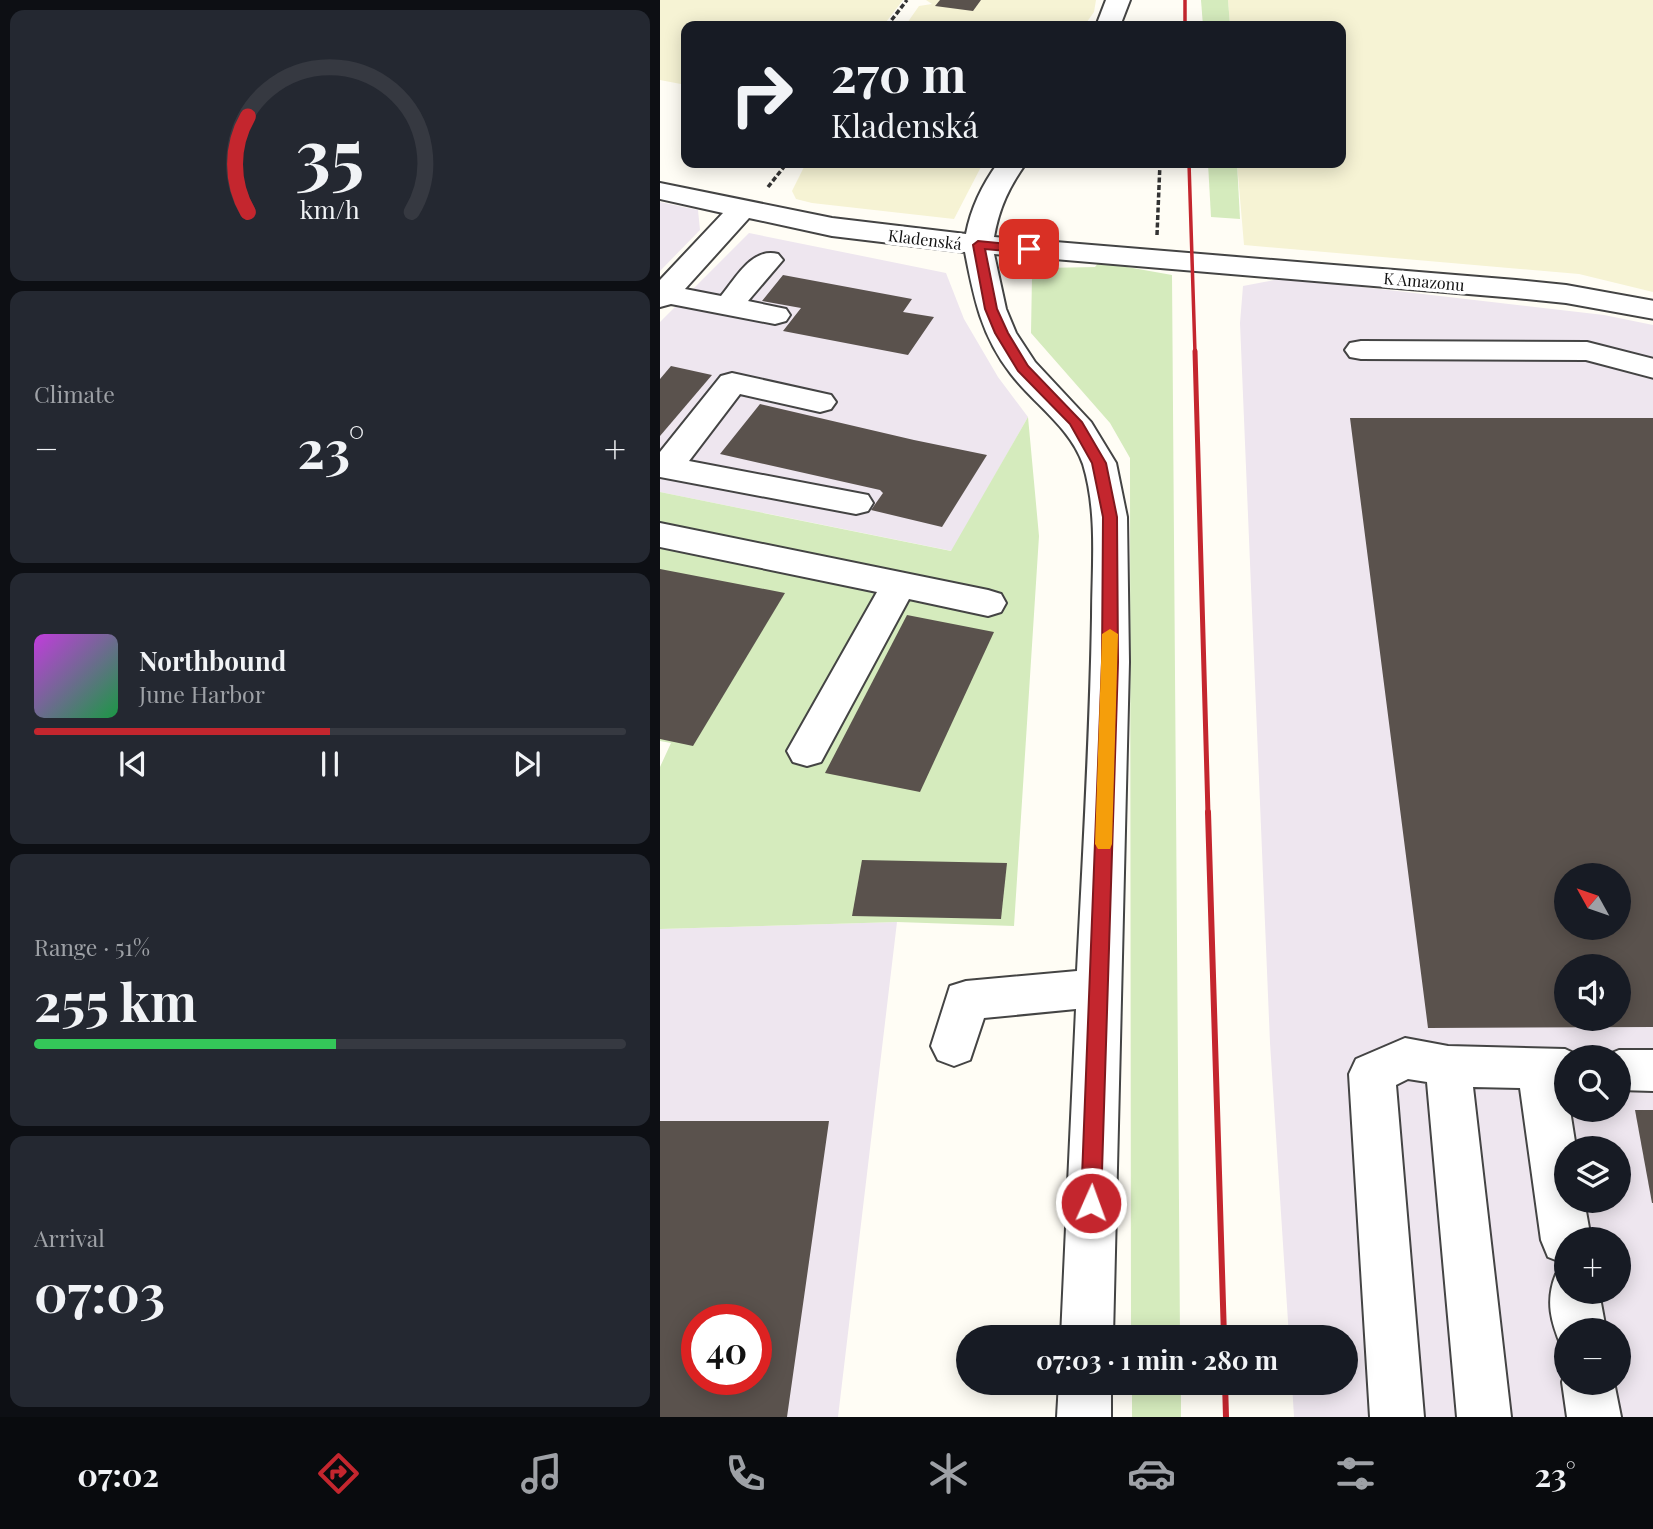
<!DOCTYPE html>
<meta charset="utf-8">
<style>
:root{--surface:#171b24;--page:#242831;--text:#f1f3f6;--muted:#9ea1a6;--line:#363941;--accent:#c4262e}
body{margin:0;font-family:"Playfair Display",serif;background:var(--page);color:var(--text);height:100vh;display:flex;flex-direction:column;font-size:26px;white-space:nowrap}
*{box-sizing:border-box;margin:0}
p{font-size:23px;color:var(--muted)}
.icon{flex:none;width:38px;height:38px;fill:none;stroke:currentColor;stroke-width:2;stroke-linecap:round;stroke-linejoin:round}
.map{position:relative;flex:1;overflow:hidden}
.sheet{display:flex;flex-direction:column;gap:10px;padding:10px;background:#0d0f14;width:660px}
.sheet>*{flex:none}
.guide{position:absolute;left:21px;top:21px;width:665px;height:147px;border-radius:14px;box-shadow:0 4px 18px #0003;background:#171b24;color:var(--text);overflow:hidden}
.needle{width:46px;rotate:310deg}
.tools{position:absolute;left:894px;top:863px;display:grid;gap:14px}
.tools a{display:grid;place-items:center;width:77px;height:77px;border-radius:50%;background:var(--surface);box-shadow:0 4px 18px #0003;font-size:35px}
.speed{position:absolute;left:21px;top:1304px;display:flex;gap:14px;font-size:35px;font-weight:700;text-align:center}
.speed>*{display:grid;place-content:center;width:91px;height:91px;border-radius:50%;background:var(--surface);box-shadow:0 4px 18px #0003;line-height:1}
.speed .limit{border:10px solid #d22;background:#fff;color:#111}
.pin{position:absolute;display:grid;place-items:center;width:60px;height:60px;color:#fff;margin:-30px;border-radius:14px;box-shadow:0 4px 10px #0006}
.me{position:absolute;width:77px;margin:-38px;rotate:2deg;stroke-linejoin:round;filter:drop-shadow(0 0 5px #0008)}
.turn{display:flex;align-items:center;gap:24px;height:147px;padding:0 35px;font-size:32px}
.turn .icon{width:91px;height:91px;stroke-width:2.5}
.turn b{display:block;font-size:49px;line-height:60px}
.big{font-size:52px;font-weight:700;line-height:1.1}
.sheet .card{flex:1;display:flex;flex-direction:column;justify-content:center;gap:10px;min-width:0;padding:0 24px;border-radius:14px;background:var(--page)}
.sheet .dial{align-items:center;gap:0}
.dial svg{height:182px;overflow:visible;fill:none;stroke:var(--line);stroke-width:7;stroke-linecap:round;text-anchor:middle}
.dial text{fill:var(--text);stroke:none}
.song{display:flex;align-items:center;gap:21px}
.cover{width:84px;height:84px;border-radius:10px;background:linear-gradient(135deg,hsl(290 70% 55%),hsl(140 70% 35%))}
.played{height:7px;border-radius:4px;background:linear-gradient(90deg,var(--accent) 50%,var(--line) 50%)}
.keys{display:flex;justify-content:space-around;direction:ltr}
.heat{display:flex;justify-content:space-between;align-items:center;font-size:38px;direction:ltr}
.charge{height:10px;border-radius:5px;background:linear-gradient(90deg,#34c759 51%,var(--line) 0)}
.trip{position:absolute;left:296px;top:1325px;width:402px;height:70px;border-radius:35px;background:var(--surface);box-shadow:0 4px 18px #0003;font-weight:700;line-height:70px;text-align:center}
.tabs{display:flex;height:112px;justify-content:space-around;align-items:center;background:#090b0e;color:var(--muted)}
.tabs .icon{width:49px;height:49px}
.tabs .current{color:var(--accent)}
.tabs b{font-size:32px;color:var(--text)}
main{display:flex;flex:1;min-height:0}
.map>svg:first-child{display:block}
.industrial{fill:#eee6ef;fill-rule:evenodd}
.farmland{fill:#f6f3d4}
.green{fill:#d5ebbd}
.building{fill:#5a524d;fill-rule:evenodd}
.lines{fill:none;stroke-linecap:round;stroke-linejoin:round}
.minor-casing{stroke:#444;stroke-width:4}
.path{stroke:#333;stroke-width:3.5;stroke-dasharray:5 2.5;stroke-linecap:butt}
.minor{fill:#fff;fill-rule:evenodd}
.rail-far2{stroke:#c4262e;stroke-width:3.5}
.rail-far1{stroke:#c4262e;stroke-width:5}
.rail{stroke:#c4262e;stroke-width:6}
.route{fill:#c4262e;stroke:#7f191e;stroke-width:2}
.slow{fill:#f59e0b}
.labels{text-anchor:middle;dominant-baseline:central;stroke-width:7;stroke-linejoin:round;paint-order:stroke}
.far-street-label{font-size:16px;fill:#111;stroke:#fff}
</style>
<main>
<section class="sheet">
<div class="card dial"><svg viewBox="0 0 100 80">
<path d="M14 69A42 42 0 1 1 86 69"/>
<path d="M14 69A42 42 0 0 1 14 27" stroke="#c4262e"/>
<text x="50" y="56" font-size="32" font-weight="700">35</text>
<text x="50" y="72" font-size="11">km/h</text>
</svg></div>
<div class="card"><p>Climate</p>
<div class="heat"><a>−</a><b class="big">23°</b><a>+</a></div>
</div>
<div class="card">
<div class="song"><i class="cover"></i><div><b>Northbound</b><p>June Harbor</p></div></div>
<div class="played"></div>
<div class="keys"><svg class="icon" aria-label="previous" viewBox="0 0 24 24"><path d="M18 5L8 12l10 7zM5 5v14"/></svg><svg class="icon" aria-label="pause" viewBox="0 0 24 24"><path d="M8 5v14M16 5v14"/></svg><svg class="icon" aria-label="next" viewBox="0 0 24 24"><path d="M6 5l10 7-10 7zM19 5v14"/></svg></div>
</div>
<div class="card"><p>Range · 51%</p><b class="big">255 km</b><div class="charge"></div></div>
<div class="card"><p>Arrival</p><b class="big">07:03</b></div>
</section>
<div class="map">
<svg width="994" height="1417" viewBox="0 0 994 1417">
<rect width="100%" height="100%" fill="#fffdf5"/>
<g class="industrial">
<path d="M0,202L38,210L40,230L0,271Z"/>
<path d="M89,233L286,273L304,319L338,377L368,417L292,551L0,492V322Z"/>
<path d="M625,278L944,315L993,325V1417H634L632,1383L686,1382V1337H629L610,1043L580,323L583,286ZM906,875H959V928H906ZM906,966H959V1018H906ZM906,1057H959V1110H906ZM906,1148H959V1200H906ZM906,1239H959V1292H906ZM906,1330H959V1382H906Z"/>
<path d="M237,922L178,1417H0V929ZM37,1320H96V1379H37Z"/>
</g>
<g class="farmland">
<path d="M0,0H243L223,26H26V85L0,80Z"/>
<path d="M266,0H436L434,12L424,26H245L259,6L272,4Z"/>
<path d="M568,0H993V292L919,274L584,245L577,163H681V26H570Z"/>
<path d="M146,163H323L294,219L152,203L136,199L132,191Z"/>
</g>
<g class="green">
<path d="M541,0H568L570,26H543Z"/>
<path d="M548,163H577L580,219L551,217Z"/>
<path d="M439,262L512,275L520,1337H471L470,458L450,423L371,333L372,276L384,268L435,267Z"/>
<path d="M368,417L379,536L354,926L237,922L0,929V767L11,743L0,741V492L291,551Z"/>
<rect x="472" y="1383" width="49" height="34"/>
</g>
<g class="building">
<path d="M280,0H321L313,11L275,6Z"/>
<path d="M123,275L252,299L243,312L274,317L248,355L123,331L141,308L102,301Z"/>
<path d="M11,366L52,375L0,436V379Z"/>
<path d="M100,404L254,440L327,455L282,527L211,510L223,493L220,490L60,454Z"/>
<path d="M690,418H994V1027L768,1028ZM906,875H959V928H906ZM906,966H959V1018H906Z"/>
<path d="M0,569L125,593L33,746L0,739Z"/>
<path d="M247,615L334,632L260,792L165,773Z"/>
<path d="M202,860L347,863L341,919L192,916Z"/>
<path d="M975,1110H994V1203H992Z"/>
<path d="M0,1121H169L127,1417H0ZM37,1320H96V1379H37Z"/>
</g>
<g class="lines">
<g class="minor-casing">
<g id="minor">
<path d="M446,0H470L460,26H436Z"/>
<path d="M338,163H366C349,187 339,208 334,237L856,280L906,285L994,301V319L906,303L856,298L334,254L346,309L356,333L375,362L431,422L456,463L467,517L469,662L453,1337H401L416,1009L324,1018L310,1060L294,1066L278,1060L271,1046L290,986L306,981L417,971C423,853 430,735 432,617C432,567 438,513 423,464C410,427 374,404 351,374C321,335 314,298 305,252L172,236L89,218L25,289L61,296C76,278 92,247 118,254L123,260L88,301L126,309L130,315L126,321L115,324L11,304L0,307V280L63,213L0,199V183L172,218L306,234C311,208 322,185 338,163Z"/>
<path d="M701,341L927,342L994,359V378L926,360L701,359L690,357L685,350L690,343Z"/>
<path d="M72,373L171,395L176,402L171,409L160,412L80,394L29,461L208,495L213,503L208,511L196,514L0,477V452L61,376Z"/>
<path d="M0,523L328,590L341,594L346,603L341,612L328,616L249,599L161,762L147,766L133,762L127,751L217,592L0,547Z"/>
<path d="M745,1038L788,1046L905,1049L922,1057H906V1110H910L916,1148H906V1200H924L931,1239H906V1264L888,1257L881,1240L860,1088L813,1087L851,1417H797L767,1082L748,1079L736,1085L764,1417H710L689,1074L696,1059Z"/>
<path d="M959,1050H994V1091L959,1090V1057H942Z"/>
<path d="M906,1270V1292H939L946,1330H906V1350L902,1348C891,1322 885,1301 896,1274Z"/>
<path d="M906,1370V1382H954L961,1417H907L902,1382Z"/>
<path d="M399,1382H451V1417H397Z"/>
</g>
</g>
<g class="path">
<path d="M227,26L247,0"/>
<path d="M108,187L127,163"/>
<path d="M497,235L500,163"/>
</g>
<use href="#minor" class="minor"/>
<g class="rail-far2">
<path d="M525,0V26"/>
<path d="M529,163L535,353"/>
</g>
<path class="rail-far1" d="M535,351L548,814"/>
<g class="rail">
<path d="M548,812L564,1337"/>
<path d="M565,1382L566,1417"/>
</g>
</g>
<path class="route" d="M318,241L369,246L375,249L369,253L325,249L337,309L348,333L368,366L422,422L446,463L457,517L458,662L441,1203L439,1210L431,1213L424,1210L421,1203L442,662L443,517L432,463L410,424L358,371L335,333L325,309L313,245Z"/>
<path class="slow" d="M450,629L458,634L452,844L450,849H438L435,844L442,634Z"/>
<g class="labels">
<g class="far-street-label">
<text transform="translate(265 239) rotate(7)">Kladenská</text>
<text transform="translate(764 281) rotate(5)">K Amazonu</text>
</g>
</g>
</svg>
<div class="tools">
<a><svg class="needle" viewBox="-14 -14 28 28"><path d="M0-13l5 13h-10z" fill="#e53935"/><path d="M0 13l5-13h-10z" fill="#9ea1a6"/></svg></a>
<a><svg class="icon" aria-label="sound" viewBox="0 0 24 24"><path d="M4 9h4l5-4v14l-5-4H4zM17 9q2 3 0 6"/></svg></a>
<a><svg class="icon" aria-label="search" viewBox="0 0 24 24"><circle cx="10" cy="10" r="6"/><path d="M15 15l6 6"/></svg></a>
<a><svg class="icon" aria-label="layers" viewBox="0 0 24 24"><path d="M12 4l9 5-9 5-9-5zM3 14l9 5 9-5"/></svg></a>
<a>+</a>
<a>−</a>
</div>
<div class="speed"><div class="limit">40</div></div>
<div class="pin" style="left:369px;top:249px;background:#d93025"><svg class="icon" aria-label="arrive" viewBox="0 0 24 24"><path d="M6 21V4h12l-3 4 3 4H6"/></svg></div>
<svg class="me" style="left:431px;top:1203px" viewBox="-20 -20 40 40"><circle r="17" fill="#c4262e" stroke="#fff" stroke-width="3"/><path d="M0-11L8 9 0 5-8 9z" fill="#fff"/></svg>
<div class="trip">07:03 · 1 min · 280 m</div>
<div class="guide">
<div class="turn"><svg class="icon" aria-label="right" viewBox="0 0 24 24"><path d="M7 20v-9h11M14 6l5 5-5 5"/></svg><div><b>270 m</b>Kladenská</div></div>
</div>
</div>
</main>
<nav class="tabs">
<b>07:02</b>
<svg class="icon current" aria-label="directions" viewBox="0 0 24 24"><path d="M12 3l9 9-9 9-9-9zM9 14v-3h6M13 9l2 2-2 2"/></svg>
<svg class="icon" aria-label="music" viewBox="0 0 24 24"><path d="M9 18V5l10-2v13"/><circle cx="6" cy="18" r="3"/><circle cx="16" cy="16" r="3"/></svg>
<svg class="icon" aria-label="phone" viewBox="0 0 24 24"><path d="M5 4h4l2 5-3 2q2 4 5 5l2-3 5 2v4C11 20 4 13 5 4z"/></svg>
<svg class="icon" aria-label="climate" viewBox="0 0 24 24"><path d="M12 3v18M4 7l16 10M4 17L20 7"/></svg>
<svg class="icon" aria-label="car" viewBox="0 0 24 24"><path d="M5 17H2v-5l4-1 3-4h7l3 4 3 1v5h-3M9 17h6M6 11h13"/><circle cx="7" cy="17" r="2"/><circle cx="17" cy="17" r="2"/></svg>
<svg class="icon" aria-label="filters" viewBox="0 0 24 24"><path d="M4 7h16M4 17h16"/><circle cx="9" cy="7" r="2"/><circle cx="15" cy="17" r="2"/></svg>
<b>23°</b>
</nav>
